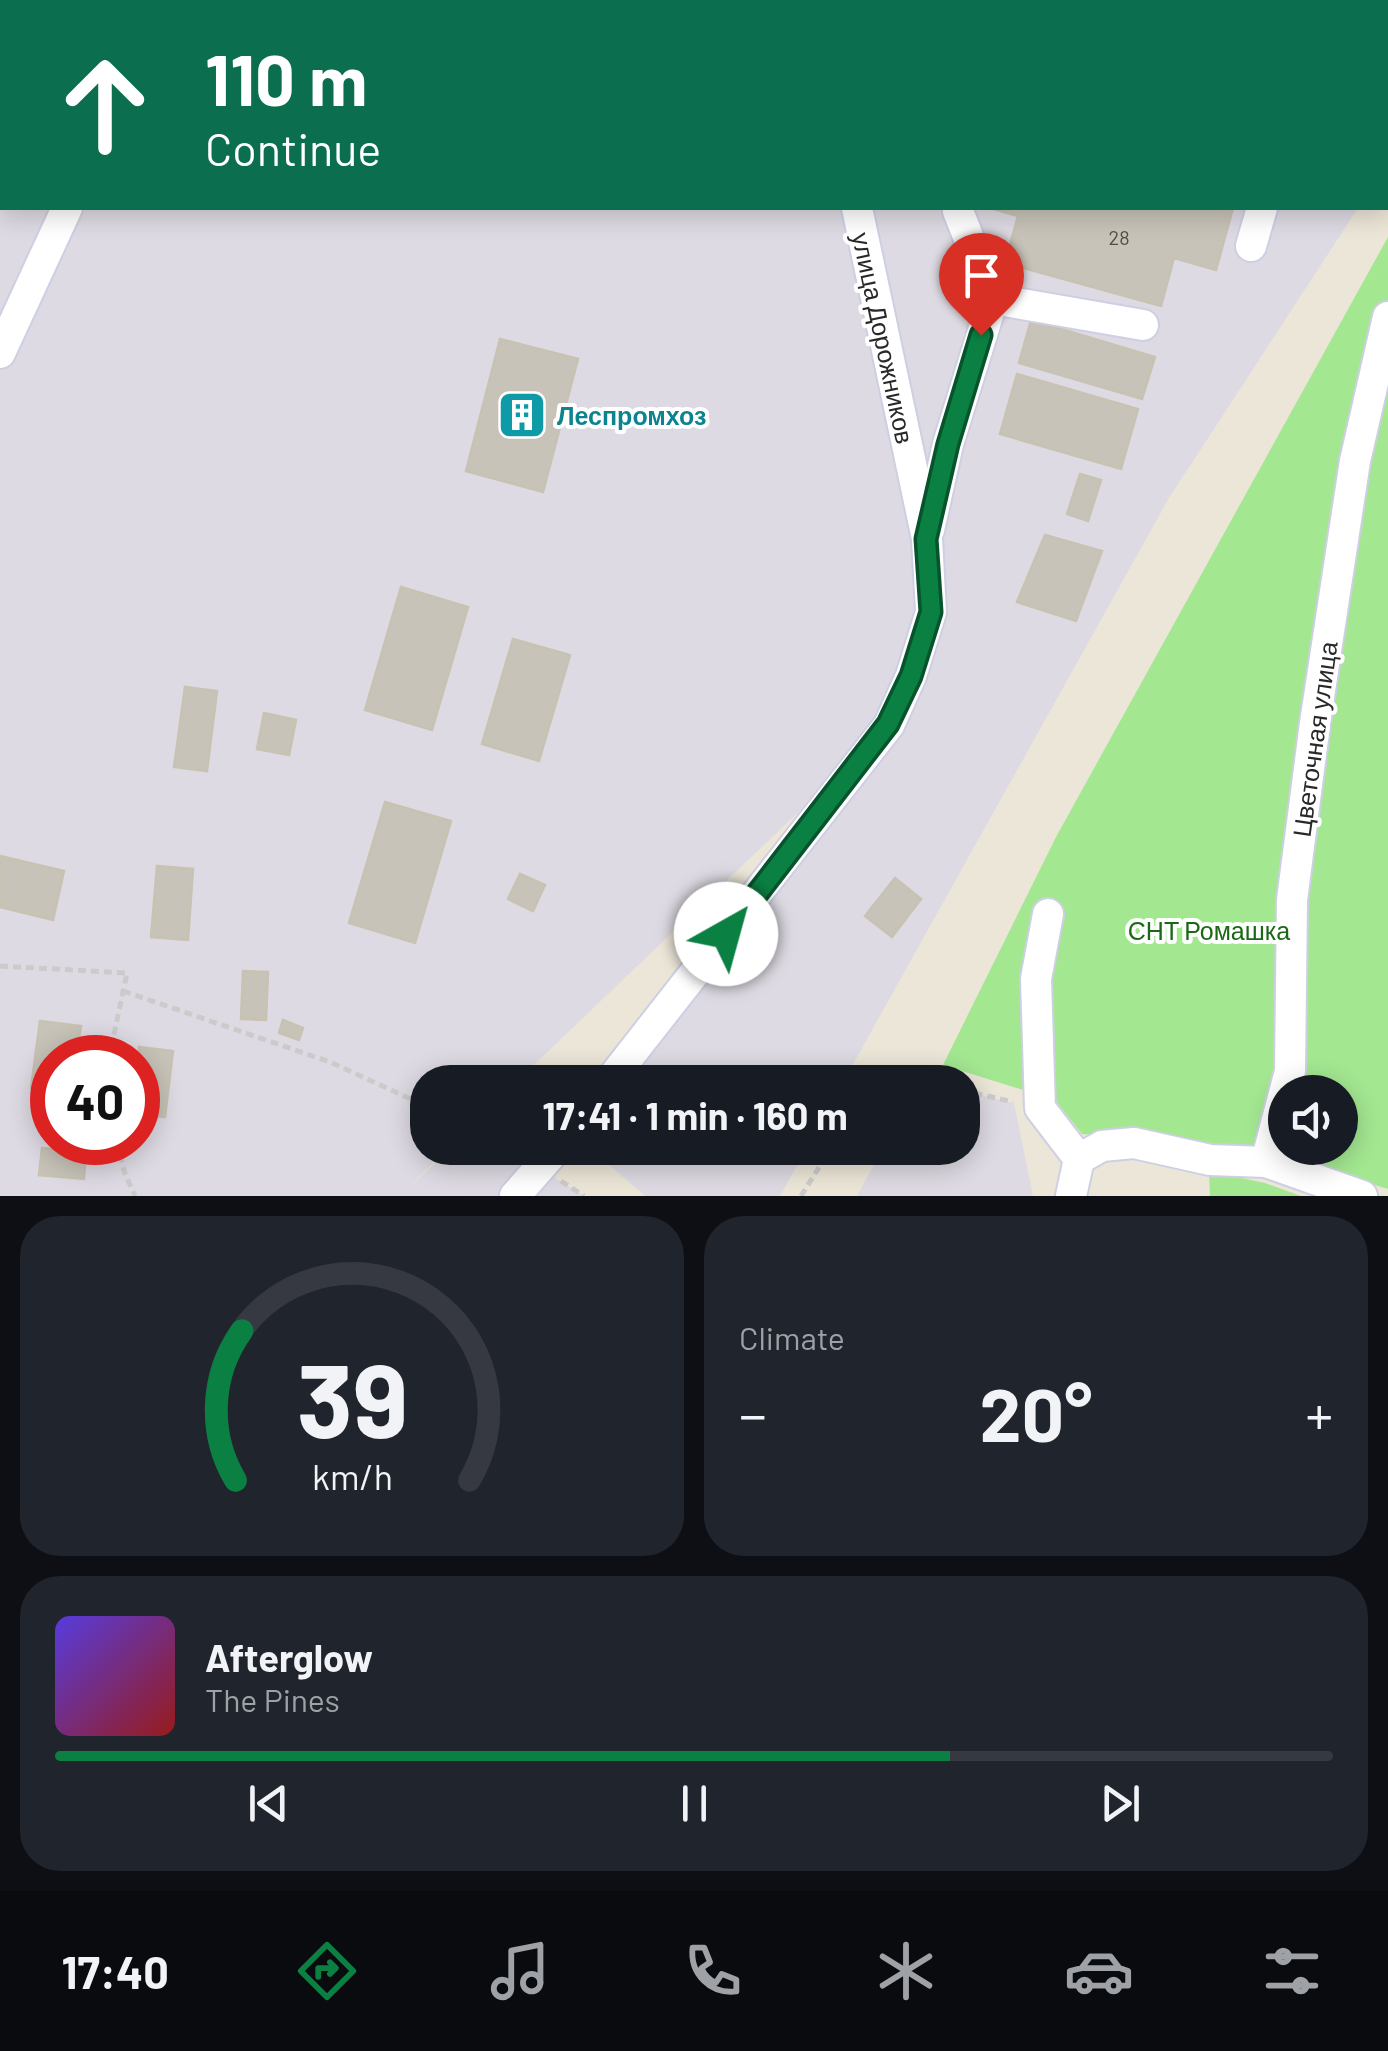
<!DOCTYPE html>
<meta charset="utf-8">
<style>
:root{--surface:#171b24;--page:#20242c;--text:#f1f3f6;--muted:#9ea1a6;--line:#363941;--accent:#0b8043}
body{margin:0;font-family:Barlow,sans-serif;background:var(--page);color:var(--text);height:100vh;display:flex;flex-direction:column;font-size:38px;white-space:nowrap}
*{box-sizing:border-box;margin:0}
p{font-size:32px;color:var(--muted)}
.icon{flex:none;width:55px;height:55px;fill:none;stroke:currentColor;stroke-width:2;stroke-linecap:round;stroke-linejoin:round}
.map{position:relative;height:1196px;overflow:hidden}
.details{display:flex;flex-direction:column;gap:20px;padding:20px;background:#0d0f14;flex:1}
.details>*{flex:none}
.banner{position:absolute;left:0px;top:0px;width:1390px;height:210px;box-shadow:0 5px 25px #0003;background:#0b6e4f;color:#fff;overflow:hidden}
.fabs{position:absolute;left:1268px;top:1075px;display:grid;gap:20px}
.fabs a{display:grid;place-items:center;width:90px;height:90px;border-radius:50%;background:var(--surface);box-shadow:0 5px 25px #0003;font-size:50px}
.speed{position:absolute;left:30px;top:1035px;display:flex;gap:20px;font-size:50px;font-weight:700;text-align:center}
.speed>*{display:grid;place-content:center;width:130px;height:130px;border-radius:50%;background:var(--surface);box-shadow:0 5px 25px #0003;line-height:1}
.speed .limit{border:15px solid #d22;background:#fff;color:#111}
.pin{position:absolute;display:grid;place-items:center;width:85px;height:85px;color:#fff;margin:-102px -42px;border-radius:50% 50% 50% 0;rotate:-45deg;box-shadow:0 0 10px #0007}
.pin .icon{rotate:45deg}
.me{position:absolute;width:110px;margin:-55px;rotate:38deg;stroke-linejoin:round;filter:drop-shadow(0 0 8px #0008)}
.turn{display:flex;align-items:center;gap:35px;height:210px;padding:0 40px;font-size:45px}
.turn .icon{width:130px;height:130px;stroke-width:2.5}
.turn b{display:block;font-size:70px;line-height:85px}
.big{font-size:75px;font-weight:700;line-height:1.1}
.details .card{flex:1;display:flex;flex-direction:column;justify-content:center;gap:15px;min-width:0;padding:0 35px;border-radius:40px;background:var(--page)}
.details .dial{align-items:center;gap:0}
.dial svg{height:260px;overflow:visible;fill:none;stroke:var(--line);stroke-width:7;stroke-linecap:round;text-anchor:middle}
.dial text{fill:var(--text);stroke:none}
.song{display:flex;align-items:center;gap:30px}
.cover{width:120px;height:120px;border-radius:15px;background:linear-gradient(135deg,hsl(250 70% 55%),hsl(0 70% 35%))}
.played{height:10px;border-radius:5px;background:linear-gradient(90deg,var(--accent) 70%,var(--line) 70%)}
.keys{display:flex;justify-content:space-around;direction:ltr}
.heat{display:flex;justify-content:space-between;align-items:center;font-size:55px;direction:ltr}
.details .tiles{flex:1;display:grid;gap:20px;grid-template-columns:1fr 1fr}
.card:last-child{grid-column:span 2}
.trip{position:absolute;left:410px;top:1065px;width:570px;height:100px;border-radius:40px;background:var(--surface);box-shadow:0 5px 25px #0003;font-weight:700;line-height:100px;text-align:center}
.dock{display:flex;height:160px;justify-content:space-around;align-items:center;background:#090b0e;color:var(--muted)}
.dock .icon{width:70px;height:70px}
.dock .selected{color:var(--accent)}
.dock b{font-size:45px;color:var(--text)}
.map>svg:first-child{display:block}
.industrial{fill:#dedae3;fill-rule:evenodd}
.green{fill:#a3e791;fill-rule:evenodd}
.building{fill:#c7c3b8;stroke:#c7c2b2;stroke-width:2.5}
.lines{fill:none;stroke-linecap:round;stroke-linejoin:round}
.minor-casing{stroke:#cecfe3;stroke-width:34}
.path{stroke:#cbcbcb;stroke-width:5;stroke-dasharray:8 5;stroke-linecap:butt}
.minor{stroke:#fff;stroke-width:30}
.route-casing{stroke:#07532c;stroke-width:25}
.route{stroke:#0b8043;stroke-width:18}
.labels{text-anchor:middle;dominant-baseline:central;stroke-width:8;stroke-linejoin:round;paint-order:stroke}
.number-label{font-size:20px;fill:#504f4c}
.street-label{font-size:25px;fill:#282828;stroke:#fff}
.culture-label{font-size:25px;font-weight:bold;fill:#0d838f;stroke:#fff;text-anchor:start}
.park-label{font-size:25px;fill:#1b6915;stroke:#fff}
</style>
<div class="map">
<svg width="1388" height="1196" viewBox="0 0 1388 1196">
<rect width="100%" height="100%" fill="#ece6d8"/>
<g class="industrial">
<path d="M0,0H1388V168V2H2V208H1358L1169,498L843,1082H609L882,732L516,1082H428V1148H448L404,1192L451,1148H506L585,1196H0ZM52,1058H138V1142H52Z"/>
<path d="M963,1091L1014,1103L1033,1196H857L883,1148H962Z"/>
<path d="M590,1148H807L780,1196H645Z"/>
</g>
<g class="green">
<path d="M1388,237V1189L1324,1170L1244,1149L1082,1134L1055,1100L943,1065L1056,837ZM1285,1092H1340V1148H1285Z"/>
<path d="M1209,1171L1265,1183L1301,1196H1210Z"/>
</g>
<g class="building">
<path d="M1047,0H1290L1289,2H1046Z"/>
<path d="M2,29V159L0,164V34Z"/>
<path d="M990,208H1233L1216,270L1174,258L1161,306L1005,263L1018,216Z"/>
<path d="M1031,320L1155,357L1142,399L1019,363Z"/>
<path d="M500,339L578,359L543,492L466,471Z"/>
<path d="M1017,374L1138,409L1121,469L1000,434Z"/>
<path d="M1080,474L1101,480L1088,521L1067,514Z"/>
<path d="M1045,535L1102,551L1076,621L1017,602Z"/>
<path d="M401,587L468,607L432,730L365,710Z"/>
<path d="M513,639L570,655L539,761L482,744Z"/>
<path d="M185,687L217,691L207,771L174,767Z"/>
<path d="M264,713L296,720L289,755L257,749Z"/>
<path d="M385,802L451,821L415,943L349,923Z"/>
<path d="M0,856L64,871L53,920L0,907Z"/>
<path d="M157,866L193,869L188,940L151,937Z"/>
<path d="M520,874L545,885L533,911L508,899Z"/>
<path d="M895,878L921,899L892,937L865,916Z"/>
<path d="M243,971L268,972L266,1020L241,1019Z"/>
<path d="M283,1020L303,1028L299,1040L279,1033Z"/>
<path d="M40,1021L81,1026L76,1058H52V1091L31,1088Z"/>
<path d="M139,1047L173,1051L165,1117L138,1114Z"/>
<path d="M42,1148L86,1152L84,1179L39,1175Z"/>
</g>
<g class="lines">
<g class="minor-casing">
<g id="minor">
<path d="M154,0L155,2"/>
<path d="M826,0V2"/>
<path d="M1012,2V0"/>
<path d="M1318,2L1319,0"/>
<path d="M959,208L958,211L993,299"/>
<path d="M1251,246L1262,208"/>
<path d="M0,353L67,208"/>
<path d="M929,530L948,444L993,299L1143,325"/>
<path d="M1048,914L1036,979L1040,1108L1079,1159"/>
<path d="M609,1082L889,725L911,676L931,612L927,539L857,208"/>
<path d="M1079,1159L1102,1146L1134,1143L1210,1160L1266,1162L1362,1196"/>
<path d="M1266,1162L1290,1071L1292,900L1315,723L1355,461L1388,317"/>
<path d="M515,1196L557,1148"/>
<path d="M1071,1196L1079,1159"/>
</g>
</g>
<g class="path">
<path d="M0,966L127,973L109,1058"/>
<path d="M123,991L330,1062L428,1107"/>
<path d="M917,1082H926"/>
<path d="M962,1090L1013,1102"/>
<path d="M117,1142L124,1171L135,1196"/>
<path d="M561,1181L584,1196"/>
<path d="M801,1196L825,1158L838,1148"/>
</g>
<use href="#minor" class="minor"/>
</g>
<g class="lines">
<g class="route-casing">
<path id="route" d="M726,934L888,724L911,676L931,612L926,539L948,444L981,335"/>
</g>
<use href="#route" class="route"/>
</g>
<defs>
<g id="building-square" transform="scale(2.5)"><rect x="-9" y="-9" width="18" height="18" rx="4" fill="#0f9aa8" stroke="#fff"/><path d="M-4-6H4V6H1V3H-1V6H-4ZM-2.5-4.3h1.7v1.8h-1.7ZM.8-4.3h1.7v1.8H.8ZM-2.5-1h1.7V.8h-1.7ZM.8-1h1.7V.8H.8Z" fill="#fff"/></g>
</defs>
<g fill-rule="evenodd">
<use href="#building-square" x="522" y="415"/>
</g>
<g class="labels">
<g class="number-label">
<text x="1119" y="237">28</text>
</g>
<g class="street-label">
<text transform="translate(884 338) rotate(78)">улица Дорожников</text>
<text transform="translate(1314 739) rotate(-82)">Цветочная улица</text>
</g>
<g class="culture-label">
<text x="557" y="415">Леспромхоз</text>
</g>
<g class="park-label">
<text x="1209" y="930">СНТ Ромашка</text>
</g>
</g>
</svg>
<div class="fabs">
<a><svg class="icon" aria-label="sound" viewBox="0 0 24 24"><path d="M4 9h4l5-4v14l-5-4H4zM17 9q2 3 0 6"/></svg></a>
</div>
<div class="speed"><div class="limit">40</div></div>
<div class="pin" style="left:981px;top:335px;background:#d93025"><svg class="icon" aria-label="arrive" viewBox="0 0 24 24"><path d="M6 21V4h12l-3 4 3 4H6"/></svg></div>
<svg class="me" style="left:726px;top:934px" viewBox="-20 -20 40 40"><circle r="19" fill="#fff"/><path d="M0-13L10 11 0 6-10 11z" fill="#0b8043"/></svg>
<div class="trip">17:41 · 1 min · 160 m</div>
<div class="banner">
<div class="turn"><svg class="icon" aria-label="ahead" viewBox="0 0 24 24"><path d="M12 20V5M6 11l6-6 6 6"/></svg><div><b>110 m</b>Continue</div></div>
</div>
</div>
<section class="details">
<div class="tiles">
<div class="card dial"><svg viewBox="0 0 100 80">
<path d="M14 69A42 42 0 1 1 86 69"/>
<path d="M14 69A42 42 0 0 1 16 23" stroke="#0b8043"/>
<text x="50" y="56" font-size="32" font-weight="700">39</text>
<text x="50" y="72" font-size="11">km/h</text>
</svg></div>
<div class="card"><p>Climate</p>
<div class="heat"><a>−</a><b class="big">20°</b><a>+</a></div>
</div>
<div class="card">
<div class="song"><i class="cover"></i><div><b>Afterglow</b><p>The Pines</p></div></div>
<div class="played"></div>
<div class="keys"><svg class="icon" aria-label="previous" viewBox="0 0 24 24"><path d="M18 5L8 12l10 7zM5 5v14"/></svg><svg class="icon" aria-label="pause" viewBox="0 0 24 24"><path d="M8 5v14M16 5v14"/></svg><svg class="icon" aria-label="next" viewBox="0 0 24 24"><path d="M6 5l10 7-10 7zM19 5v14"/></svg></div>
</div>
</div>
</section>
<nav class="dock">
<b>17:40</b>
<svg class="icon selected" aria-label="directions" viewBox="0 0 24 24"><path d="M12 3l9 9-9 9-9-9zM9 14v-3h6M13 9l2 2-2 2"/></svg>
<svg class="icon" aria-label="music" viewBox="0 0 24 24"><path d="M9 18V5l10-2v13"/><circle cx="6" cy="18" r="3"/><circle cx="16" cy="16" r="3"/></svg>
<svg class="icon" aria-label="phone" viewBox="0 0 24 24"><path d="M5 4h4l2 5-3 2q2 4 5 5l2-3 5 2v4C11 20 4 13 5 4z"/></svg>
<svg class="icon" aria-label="climate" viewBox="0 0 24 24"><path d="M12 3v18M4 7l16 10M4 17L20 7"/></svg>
<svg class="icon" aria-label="car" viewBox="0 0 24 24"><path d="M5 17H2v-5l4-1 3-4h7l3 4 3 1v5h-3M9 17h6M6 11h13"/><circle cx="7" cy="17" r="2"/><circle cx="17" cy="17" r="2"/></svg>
<svg class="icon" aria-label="filters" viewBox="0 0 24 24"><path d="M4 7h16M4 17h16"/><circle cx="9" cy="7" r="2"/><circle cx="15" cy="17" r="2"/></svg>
</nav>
